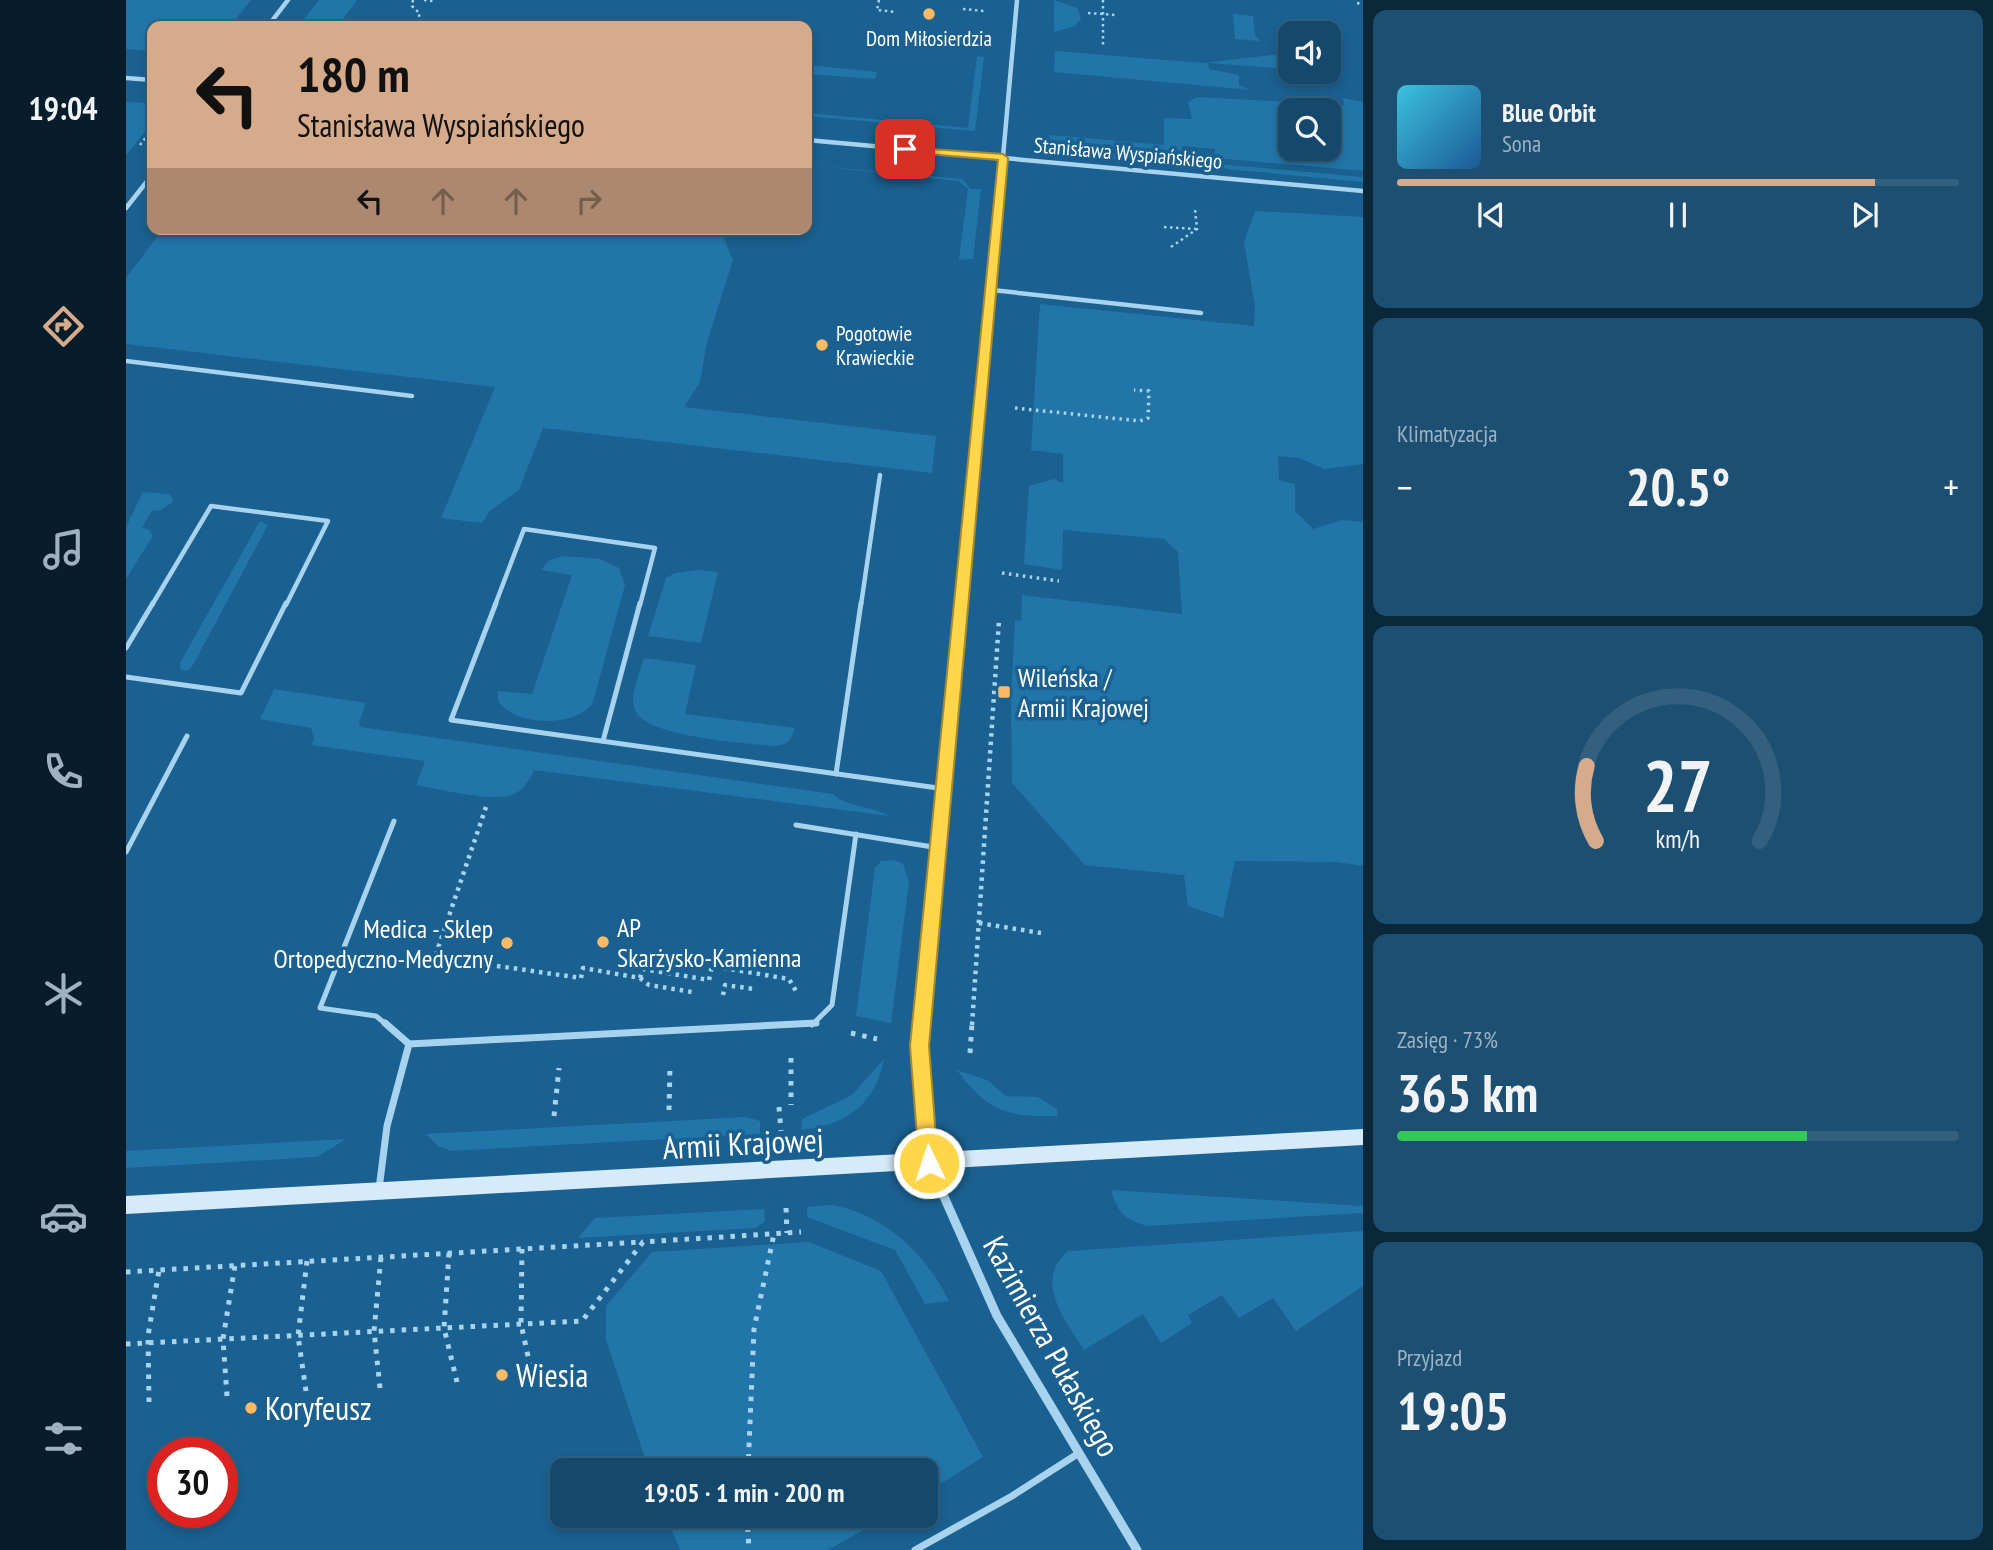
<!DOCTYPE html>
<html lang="pl">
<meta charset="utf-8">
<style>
:root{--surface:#14486c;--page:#1d4f72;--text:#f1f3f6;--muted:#9db2c2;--line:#33607f;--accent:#d6ab8b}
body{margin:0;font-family:"PT Sans Narrow",sans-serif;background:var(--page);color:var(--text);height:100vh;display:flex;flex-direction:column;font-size:26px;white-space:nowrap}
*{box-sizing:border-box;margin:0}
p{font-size:23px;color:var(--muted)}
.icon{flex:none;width:38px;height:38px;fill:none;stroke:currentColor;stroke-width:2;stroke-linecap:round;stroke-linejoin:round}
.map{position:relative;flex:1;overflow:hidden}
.panel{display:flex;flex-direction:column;gap:10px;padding:10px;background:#0b283b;width:630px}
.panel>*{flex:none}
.hud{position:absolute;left:21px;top:21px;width:665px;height:214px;border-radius:14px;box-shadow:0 4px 10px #0003,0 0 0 2px var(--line);background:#d6ab8b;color:#111;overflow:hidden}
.buttons{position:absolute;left:1152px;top:21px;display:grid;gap:14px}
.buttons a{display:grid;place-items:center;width:63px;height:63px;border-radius:14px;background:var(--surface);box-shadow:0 4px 10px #0003,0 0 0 2px var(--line);font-size:35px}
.speed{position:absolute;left:21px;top:1437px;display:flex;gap:14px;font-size:35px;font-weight:700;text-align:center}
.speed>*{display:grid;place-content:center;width:91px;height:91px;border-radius:50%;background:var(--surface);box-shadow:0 4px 10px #0003,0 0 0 2px var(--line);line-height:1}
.speed .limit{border:10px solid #d22;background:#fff;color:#111}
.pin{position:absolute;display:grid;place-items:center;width:60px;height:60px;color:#fff;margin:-30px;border-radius:14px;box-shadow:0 4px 10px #0006}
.me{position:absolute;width:77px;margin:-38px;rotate:356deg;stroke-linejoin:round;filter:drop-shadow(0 0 5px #0008)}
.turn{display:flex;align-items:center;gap:24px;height:147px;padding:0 35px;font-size:32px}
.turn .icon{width:91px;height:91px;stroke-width:2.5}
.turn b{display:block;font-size:49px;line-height:60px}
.lanes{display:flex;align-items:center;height:66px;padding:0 35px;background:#0003;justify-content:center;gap:35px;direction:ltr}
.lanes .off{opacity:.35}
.big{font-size:52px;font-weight:800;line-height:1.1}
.panel .tile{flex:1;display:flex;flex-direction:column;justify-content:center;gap:10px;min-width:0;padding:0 24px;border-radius:14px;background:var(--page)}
.panel .dial{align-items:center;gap:0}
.dial svg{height:182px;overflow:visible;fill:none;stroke:var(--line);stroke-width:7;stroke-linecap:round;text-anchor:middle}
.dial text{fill:var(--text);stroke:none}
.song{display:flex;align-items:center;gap:21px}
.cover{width:84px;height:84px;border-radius:10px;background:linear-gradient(135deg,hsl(190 70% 55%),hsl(210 70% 35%))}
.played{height:7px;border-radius:4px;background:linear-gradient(90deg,var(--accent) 85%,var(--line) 85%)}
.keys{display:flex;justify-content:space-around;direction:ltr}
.heat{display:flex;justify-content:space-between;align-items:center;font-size:38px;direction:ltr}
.charge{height:10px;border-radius:5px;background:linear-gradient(90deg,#34c759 73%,var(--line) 0)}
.trip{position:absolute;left:424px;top:1458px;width:388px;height:70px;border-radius:14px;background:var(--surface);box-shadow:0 4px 10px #0003,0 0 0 2px var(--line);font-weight:800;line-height:70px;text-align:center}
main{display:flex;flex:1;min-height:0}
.menu{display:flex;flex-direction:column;width:126px;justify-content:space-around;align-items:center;background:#081d2b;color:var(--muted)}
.menu .icon{width:49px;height:49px}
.menu .current{color:var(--accent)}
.menu b{font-size:32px;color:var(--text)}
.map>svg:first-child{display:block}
.green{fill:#2275a9;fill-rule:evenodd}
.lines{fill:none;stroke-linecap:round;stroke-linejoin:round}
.path-far3{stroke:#a8d3ef;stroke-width:2.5;stroke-dasharray:2.5 3.5;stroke-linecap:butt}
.path-far2{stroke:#a8d3ef;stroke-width:3.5;stroke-dasharray:2.5 4.5;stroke-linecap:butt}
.path-far1{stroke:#a8d3ef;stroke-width:4.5;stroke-dasharray:3.5 5;stroke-linecap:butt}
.path{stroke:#a8d3ef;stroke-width:5;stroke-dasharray:4.5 7;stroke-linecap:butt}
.lane-far2{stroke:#a8d3ef;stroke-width:4.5}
.lane-far1{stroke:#a8d3ef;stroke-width:5}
.lane{stroke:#a8d3ef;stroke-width:7}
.street-far3{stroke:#a8d3ef;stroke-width:4.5}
.street-far2{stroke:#a8d3ef;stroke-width:5}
.street-far1{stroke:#a8d3ef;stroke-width:7}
.street{stroke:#a8d3ef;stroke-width:9}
.secondary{fill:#d5ebfa;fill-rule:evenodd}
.route{fill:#ffd54a;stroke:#a68a30;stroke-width:2}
.poi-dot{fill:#ffba65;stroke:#1a6090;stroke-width:2.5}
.labels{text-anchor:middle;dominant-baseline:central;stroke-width:7;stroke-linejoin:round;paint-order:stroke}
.far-poi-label{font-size:21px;fill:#fff;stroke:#1a6090}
.far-street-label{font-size:21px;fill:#fff;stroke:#1a6090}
.poi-label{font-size:26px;fill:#fff;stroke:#1a6090;text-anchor:start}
.near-street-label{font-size:32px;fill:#fff;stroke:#1a6090}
.near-poi-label{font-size:32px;fill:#fff;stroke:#1a6090;text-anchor:start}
</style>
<main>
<nav class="menu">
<b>19:04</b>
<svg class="icon current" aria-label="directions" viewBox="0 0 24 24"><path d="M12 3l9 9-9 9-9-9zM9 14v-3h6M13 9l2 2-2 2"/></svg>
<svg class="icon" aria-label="music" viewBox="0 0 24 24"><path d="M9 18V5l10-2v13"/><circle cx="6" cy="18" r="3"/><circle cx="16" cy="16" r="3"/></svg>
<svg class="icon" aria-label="phone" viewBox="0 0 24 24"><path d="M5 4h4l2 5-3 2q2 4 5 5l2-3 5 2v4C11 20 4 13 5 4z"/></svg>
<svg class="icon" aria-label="climate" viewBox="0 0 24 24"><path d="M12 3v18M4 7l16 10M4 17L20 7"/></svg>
<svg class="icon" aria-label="car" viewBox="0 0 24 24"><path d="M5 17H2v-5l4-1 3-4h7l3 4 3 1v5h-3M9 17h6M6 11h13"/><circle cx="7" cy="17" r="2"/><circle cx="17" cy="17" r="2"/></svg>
<svg class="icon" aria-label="filters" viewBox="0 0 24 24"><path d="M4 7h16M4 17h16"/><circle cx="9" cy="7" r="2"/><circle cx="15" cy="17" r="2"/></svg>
</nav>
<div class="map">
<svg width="1237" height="1550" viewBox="0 0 1237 1550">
<rect width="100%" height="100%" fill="#1a6090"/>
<g class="green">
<path d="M0,0H125L104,26H26V51L0,49Z"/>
<path d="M193,0H231L212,26H173Z"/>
<path d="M928,0L951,8L955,18L949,26L928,32Z"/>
<path d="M1107,14L1127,16L1129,35L1134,41L1109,39Z"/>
<path d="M929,51L1078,63L1164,53V69L1082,63L1083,69L1113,75V85L1124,90L928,72Z"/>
<path d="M851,56L858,57L849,131L681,116V113L842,128Z"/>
<path d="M681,65L751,72L749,79L681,74Z"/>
<path d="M1071,97L1218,105L1217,98L1237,102V171L1089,158V149L1056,146V152L1051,154L923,141L924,135L1038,145V118L1066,119L1062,102ZM1202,110V149H1164V110Z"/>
<path d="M0,102L26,103V123L0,155Z"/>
<path d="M945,150L1064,161L1055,165L945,155Z"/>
<path d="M1092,164L1237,177V182L1100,169Z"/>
<path d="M681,165L836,179L845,189H855L847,259L833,260L842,189L833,181Z"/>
<path d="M1129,211L1237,217V464L1198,469L1173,458L1152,456L1153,480L1169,484V511L1187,529L1216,520L1237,522V866L1210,862L1109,861L1097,918L1062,906L1058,875L959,865L886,783L885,699L889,620L895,621L896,595L1056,614L1052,552L1038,539L937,530L936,570L898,564L903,486L928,479L937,483V454L905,450L914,304L1128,326L1129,307L1118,242Z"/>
<path d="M37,229H594L607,260L581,342L574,382L558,407L810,436L806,473L417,428L393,490L364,511L356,523L315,518L369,387L0,344V278Z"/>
<path d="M17,492L44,494L48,501L33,511L26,510L16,528L23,529L27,536L0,579V527Z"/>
<path d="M134,521L142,525L67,665L61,671L55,670L54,663Z"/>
<path d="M436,556L474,559L493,568L499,585L467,702C451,729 385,726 372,700V691L406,694L446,575L415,570L422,561Z"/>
<path d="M572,570L592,572L575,643L522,636L540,578L549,573Z"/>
<path d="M518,658L570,665L559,714L669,728C665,741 660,746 647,746C619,743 519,737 509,710C503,695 514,673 518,658Z"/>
<path d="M148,689L240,703L233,722L234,727L707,794C721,808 746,805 763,816L408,770C404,779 397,791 386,795C365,802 313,789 290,785L299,761L185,745L188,739L185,728L134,719Z"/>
<path d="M769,860L777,864L783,882L765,1023L730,1016L749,868L755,861Z"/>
<path d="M758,1059C750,1104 719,1126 675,1130L676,1119L726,1095Z"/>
<path d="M831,1070L861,1080L880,1096L912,1097L931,1109L932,1116C884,1118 860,1111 831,1070Z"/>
<path d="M620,1117L634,1121V1134L325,1151L312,1146L300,1134Z"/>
<path d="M220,1139L191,1157L0,1168V1151Z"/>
<path d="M985,1190L1237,1206V1213L1021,1226C999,1220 992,1213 985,1190Z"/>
<path d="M706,1205C758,1214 800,1254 823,1301L799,1304L769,1250L681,1217V1207Z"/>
<path d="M638,1209L639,1221L630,1228L452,1238L469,1218Z"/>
<path d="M1237,1231V1286L1170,1331L1147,1298L1113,1318L1096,1295L1062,1315L1066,1323L1035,1343L1017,1314L958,1350C939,1320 907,1281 942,1251Z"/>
<path d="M683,1242L755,1271L857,1457L800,1493V1470H523L480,1340V1306L526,1252Z"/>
<path d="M540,1516H762L702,1550H554Z"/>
</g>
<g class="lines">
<g class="path-far3">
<path d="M287,0L286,6L294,14L290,22L297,26"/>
<path d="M298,0L307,1"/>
<path d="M753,0L751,10L770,12"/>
<path d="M977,0V48"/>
<path d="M1231,3L1237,4"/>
<path d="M837,9L858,11"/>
<path d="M962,13L990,15"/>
<path d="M14,145L26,129"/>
<path d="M1038,227L1070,229"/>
<path d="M1045,247L1071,229L1069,209"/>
</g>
<g class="path-far2">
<path d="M889,408L1014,421L1022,418L1023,391L1008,390"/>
<path d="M876,573L933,581"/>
</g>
<g class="path-far1">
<path d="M360,807L309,957L455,978L457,968L514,978L517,969L583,980L586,966L663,979L670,991"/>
<path d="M853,923L915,933"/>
<path d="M514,978L523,985L566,992"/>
<path d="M597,995L599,985L628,989"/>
<path d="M846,1025L873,620"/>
</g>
<g class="path">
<path d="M725,1033L751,1039"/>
<path d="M844,1053L846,1023"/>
<path d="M665,1058V1105"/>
<path d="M653,1107L655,1131"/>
<path d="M543,1110L544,1066"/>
<path d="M428,1116L433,1068"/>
<path d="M660,1208L661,1233"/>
<path d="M396,1249L395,1324L407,1379"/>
<path d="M323,1253L318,1328L331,1382"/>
<path d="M0,1272L516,1242"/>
<path d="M0,1344L456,1321L517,1242L675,1232"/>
<path d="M254,1388L248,1331L255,1257"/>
<path d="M180,1391L172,1336L181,1261"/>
<path d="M101,1396L97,1339L109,1265"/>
<path d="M23,1402L22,1336L33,1270"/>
<path d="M622,1470L628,1329L648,1234"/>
<path d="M621,1516L623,1550"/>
</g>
<g class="lane-far2">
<path d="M866,290L1075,313"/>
<path d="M0,361L286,396"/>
<path d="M26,605L85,506L202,521L160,605"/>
<path d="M369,605L398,529L529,548L514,605"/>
<path d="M735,605L754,475"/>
</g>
<g class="lane-far1">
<path d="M370,603L325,720L819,789"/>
<path d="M0,648L27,603"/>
<path d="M0,677L115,693L160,603"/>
<path d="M477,741L514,603"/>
<path d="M710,774L735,603"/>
<path d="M670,825L813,848"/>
<path d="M0,852L61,736"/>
<path d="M261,1025L250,1016L194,1008L268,821"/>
<path d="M686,1025L706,1005L730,834"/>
</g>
<g class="lane">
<path d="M259,1023L283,1044"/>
<path d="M253,1189L261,1126L283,1044L690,1023"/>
<path d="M789,1550L886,1496L953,1453"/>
</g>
<g class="street-far3">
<path d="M142,26L162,0"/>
<path d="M0,78L26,80"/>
<path d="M681,140L1237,191"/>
<path d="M0,208L26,175"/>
<path d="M867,269L891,0"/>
</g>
<path class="street-far2" d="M837,605L867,267"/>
<path class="street-far1" d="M795,1025L837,603"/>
<path class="street" d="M795,1023L793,1046L803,1163L871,1316L1011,1550"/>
<path class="secondary" d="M1237,1129V1145L0,1214V1196Z"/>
</g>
<path class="route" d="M775,147L877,154L882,158L803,1046L812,1163L809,1170L803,1173L796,1170L793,1163L784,1046L872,160L779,152L774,149Z"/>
<g class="poi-dot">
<circle cx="803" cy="14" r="7"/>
<circle cx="696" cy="345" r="7"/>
<rect x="871" y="685" width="14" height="14" rx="3.5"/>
<circle cx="477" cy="942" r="7"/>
<circle cx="381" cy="943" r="7"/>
<circle cx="376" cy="1375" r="7"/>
<circle cx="125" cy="1408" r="7"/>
</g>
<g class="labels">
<g class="far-poi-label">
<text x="803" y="38">Dom Miłosierdzia</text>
<text x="710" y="333" text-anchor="start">Pogotowie<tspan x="710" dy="24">Krawieckie</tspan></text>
</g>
<g class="far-street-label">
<text transform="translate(1002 153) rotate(5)">Stanisława Wyspiańskiego</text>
</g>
<g class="poi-label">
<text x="892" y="677">Wileńska /<tspan x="892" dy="30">Armii Krajowej</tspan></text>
<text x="491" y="927">AP<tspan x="491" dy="30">Skarżysko-Kamienna</tspan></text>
<text x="367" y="928" text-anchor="end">Medica - Sklep<tspan x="367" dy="30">Ortopedyczno-Medyczny</tspan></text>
</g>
<g class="near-street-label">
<text transform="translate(617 1143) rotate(-3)">Armii Krajowej</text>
<text transform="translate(926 1346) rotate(61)">Kazimierza Pułaskiego</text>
</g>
<g class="near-poi-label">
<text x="390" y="1375">Wiesia</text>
<text x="139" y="1408">Koryfeusz</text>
</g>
</g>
</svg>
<div class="buttons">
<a><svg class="icon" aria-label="sound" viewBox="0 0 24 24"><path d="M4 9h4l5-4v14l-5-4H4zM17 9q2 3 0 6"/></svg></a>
<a><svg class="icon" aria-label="search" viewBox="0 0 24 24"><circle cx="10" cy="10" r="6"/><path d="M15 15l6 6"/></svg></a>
</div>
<div class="speed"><div class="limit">30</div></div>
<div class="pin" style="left:779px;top:149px;background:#d93025"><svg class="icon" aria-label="arrive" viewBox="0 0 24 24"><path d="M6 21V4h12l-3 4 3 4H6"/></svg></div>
<svg class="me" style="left:803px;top:1163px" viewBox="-20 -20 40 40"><circle r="17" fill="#ffd54a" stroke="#fff" stroke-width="3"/><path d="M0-11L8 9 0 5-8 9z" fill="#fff"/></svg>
<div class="trip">19:05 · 1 min · 200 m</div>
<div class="hud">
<div class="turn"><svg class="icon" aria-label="left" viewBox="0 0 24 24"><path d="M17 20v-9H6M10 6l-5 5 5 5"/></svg><div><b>180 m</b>Stanisława Wyspiańskiego</div></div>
<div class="lanes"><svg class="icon" aria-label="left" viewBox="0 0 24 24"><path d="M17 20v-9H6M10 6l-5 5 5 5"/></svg><svg class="icon off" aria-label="ahead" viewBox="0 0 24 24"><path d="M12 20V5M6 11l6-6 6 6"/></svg><svg class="icon off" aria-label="ahead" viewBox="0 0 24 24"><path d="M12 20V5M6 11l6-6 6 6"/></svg><svg class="icon off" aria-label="right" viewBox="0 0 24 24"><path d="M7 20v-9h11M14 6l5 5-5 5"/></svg></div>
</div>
</div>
<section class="panel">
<div class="tile">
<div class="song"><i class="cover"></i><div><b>Blue Orbit</b><p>Sona</p></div></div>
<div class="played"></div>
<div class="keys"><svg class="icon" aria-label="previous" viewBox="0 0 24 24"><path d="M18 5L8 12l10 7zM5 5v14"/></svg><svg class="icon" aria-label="pause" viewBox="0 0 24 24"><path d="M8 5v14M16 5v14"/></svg><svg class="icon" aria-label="next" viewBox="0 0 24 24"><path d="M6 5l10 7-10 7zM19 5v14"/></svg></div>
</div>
<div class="tile"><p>Klimatyzacja</p>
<div class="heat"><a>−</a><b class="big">20.5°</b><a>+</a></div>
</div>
<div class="tile dial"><svg viewBox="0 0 100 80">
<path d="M14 69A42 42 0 1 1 86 69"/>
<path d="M14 69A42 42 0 0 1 10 36" stroke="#d6ab8b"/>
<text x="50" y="56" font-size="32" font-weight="700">27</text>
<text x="50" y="72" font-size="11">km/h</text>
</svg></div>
<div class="tile"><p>Zasięg · 73%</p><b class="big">365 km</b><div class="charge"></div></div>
<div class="tile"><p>Przyjazd</p><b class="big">19:05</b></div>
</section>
</main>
